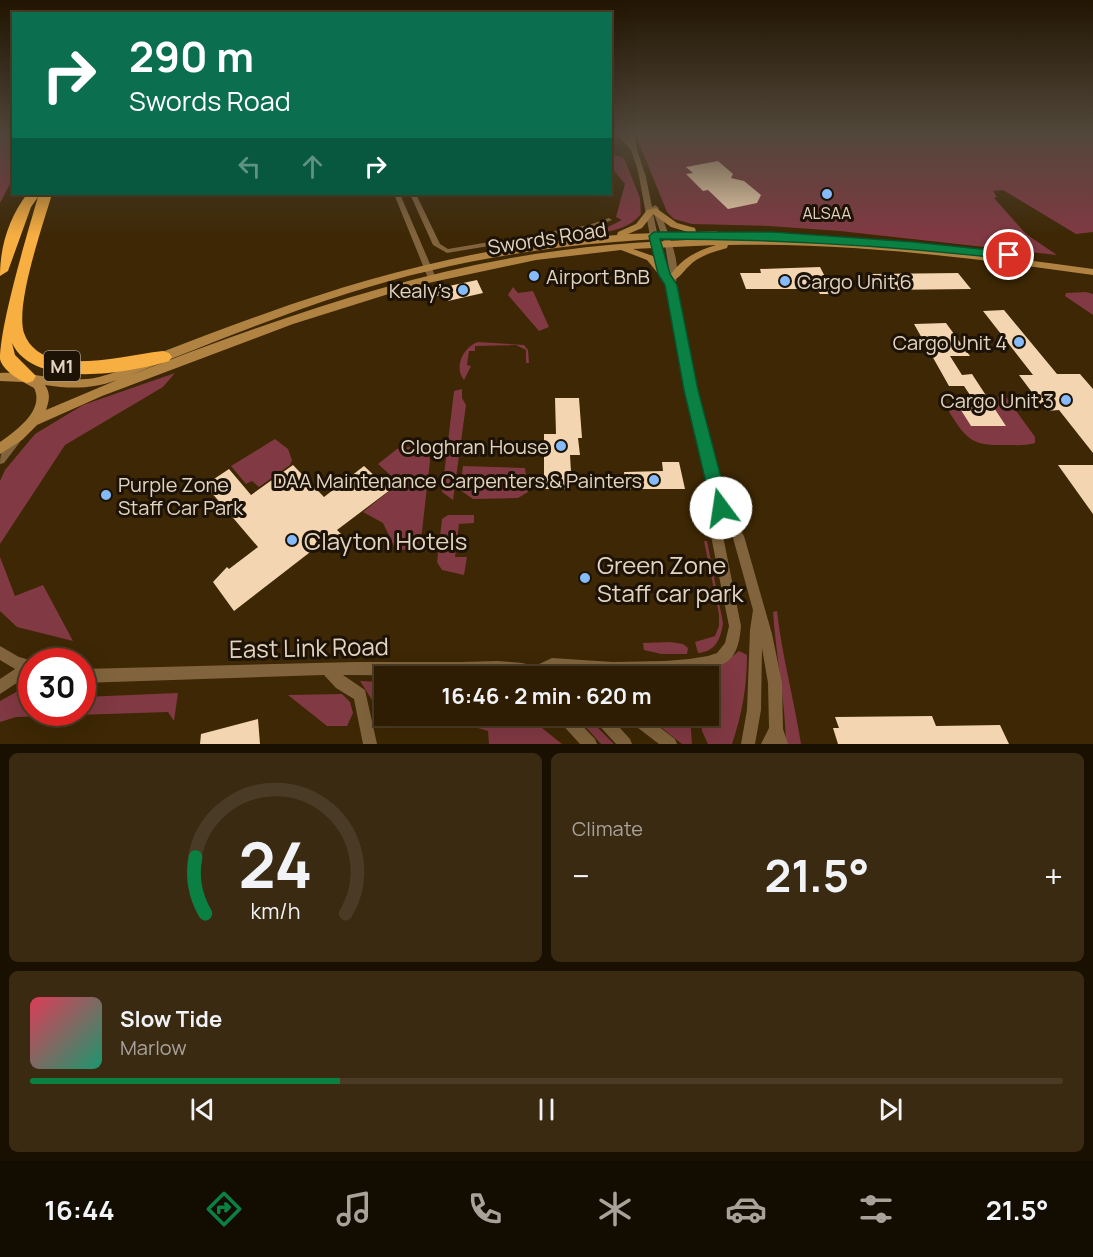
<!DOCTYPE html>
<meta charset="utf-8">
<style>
:root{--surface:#2e1d03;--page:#3a2a12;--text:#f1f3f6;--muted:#a7a29a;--line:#493b25;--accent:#0b8043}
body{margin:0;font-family:Manrope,sans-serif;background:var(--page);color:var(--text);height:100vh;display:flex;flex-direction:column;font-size:22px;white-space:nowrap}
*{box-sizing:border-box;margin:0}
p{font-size:20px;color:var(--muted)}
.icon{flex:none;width:33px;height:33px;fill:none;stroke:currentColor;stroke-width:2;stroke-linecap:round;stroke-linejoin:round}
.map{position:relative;height:744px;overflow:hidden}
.details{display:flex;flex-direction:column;gap:9px;padding:9px;background:#191002;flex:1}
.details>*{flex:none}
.hud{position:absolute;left:12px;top:12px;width:600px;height:183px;border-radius:0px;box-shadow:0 6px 24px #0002,0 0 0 2px var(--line);background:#0b6e4f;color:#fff;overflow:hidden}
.speed{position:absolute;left:18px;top:648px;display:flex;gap:12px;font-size:30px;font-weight:700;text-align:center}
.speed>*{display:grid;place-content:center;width:78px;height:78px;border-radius:50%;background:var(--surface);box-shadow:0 6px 24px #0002,0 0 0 2px var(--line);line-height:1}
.speed .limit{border:9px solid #d22;background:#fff;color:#111}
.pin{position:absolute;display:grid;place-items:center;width:51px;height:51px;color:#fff;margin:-26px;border:3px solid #fff;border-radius:50%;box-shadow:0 2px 6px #0007}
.me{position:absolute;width:66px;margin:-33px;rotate:346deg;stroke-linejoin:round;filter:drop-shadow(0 0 4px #0008)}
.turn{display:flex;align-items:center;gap:21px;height:126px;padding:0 18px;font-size:27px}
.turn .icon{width:78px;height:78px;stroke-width:2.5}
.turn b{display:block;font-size:42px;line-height:51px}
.lanes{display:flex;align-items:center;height:57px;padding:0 18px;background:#0003;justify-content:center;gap:30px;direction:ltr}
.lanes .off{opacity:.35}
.big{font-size:45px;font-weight:700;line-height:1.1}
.details .tile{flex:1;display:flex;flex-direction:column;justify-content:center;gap:9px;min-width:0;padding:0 21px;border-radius:9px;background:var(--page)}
.details .dial{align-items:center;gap:0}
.dial svg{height:156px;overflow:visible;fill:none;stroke:var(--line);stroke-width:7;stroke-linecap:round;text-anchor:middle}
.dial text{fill:var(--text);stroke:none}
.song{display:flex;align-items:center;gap:18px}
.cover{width:72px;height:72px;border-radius:9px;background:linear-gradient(135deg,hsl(350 70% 55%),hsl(160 70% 35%))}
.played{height:6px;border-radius:3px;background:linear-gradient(90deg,var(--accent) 30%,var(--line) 30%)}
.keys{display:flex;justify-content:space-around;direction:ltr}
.heat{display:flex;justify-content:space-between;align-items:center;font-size:33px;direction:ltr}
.details .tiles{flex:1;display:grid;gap:9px;grid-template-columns:1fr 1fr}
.tile:last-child{grid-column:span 2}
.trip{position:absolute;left:374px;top:666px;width:345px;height:60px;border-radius:0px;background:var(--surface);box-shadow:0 6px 24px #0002,0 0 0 2px var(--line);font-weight:700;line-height:60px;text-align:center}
.dock{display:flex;height:96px;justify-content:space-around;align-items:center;background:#120c01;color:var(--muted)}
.dock .icon{width:42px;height:42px}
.dock .current{color:var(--accent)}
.dock b{font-size:27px;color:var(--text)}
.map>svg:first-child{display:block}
.green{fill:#813943}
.building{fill:#f3d6b1}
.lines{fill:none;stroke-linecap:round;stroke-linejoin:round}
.street{fill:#81643d;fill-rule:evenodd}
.secondary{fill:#b18342;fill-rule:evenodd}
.highway{fill:#f8af41;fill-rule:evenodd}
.route{fill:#0b8043;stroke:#07532c;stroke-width:1.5}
.poi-dot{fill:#85bbfb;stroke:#1c1205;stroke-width:2}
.labels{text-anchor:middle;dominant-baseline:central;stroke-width:6;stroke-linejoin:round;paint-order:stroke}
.far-poi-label{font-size:16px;fill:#e3d4c2;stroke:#1c1205}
.shield{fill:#1c1205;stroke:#a79a89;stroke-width:1.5}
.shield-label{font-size:18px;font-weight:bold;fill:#e3d4c2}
.street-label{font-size:20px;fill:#e3d4c2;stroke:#1c1205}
.poi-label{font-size:20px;fill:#e3d4c2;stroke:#1c1205;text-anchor:end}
.near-poi-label{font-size:24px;fill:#e3d4c2;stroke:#1c1205;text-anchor:start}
.near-street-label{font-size:24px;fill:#e3d4c2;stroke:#1c1205}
</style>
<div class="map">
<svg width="1093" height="744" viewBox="0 0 1093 744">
<rect width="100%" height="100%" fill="#3d2704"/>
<g class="green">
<path d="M0,133H13V178L0,203Z"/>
<path d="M635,133H1093V232L1076,234L1003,190L993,191L997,197L994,198L1026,234L1057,255L840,231L769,226L692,224L674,219L667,212Z"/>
<path d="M611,154L624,158L640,198L641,214C623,236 590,233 564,236L606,228L622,220L616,217L625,184L611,167Z"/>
<path d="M513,287L518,293L533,291L549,327L539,331L508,295Z"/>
<path d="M1086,292L1093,294V315L1065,296L1066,293Z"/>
<path d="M478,342L524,345L528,350L529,363H526V350L516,345L475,346V351H469L467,365L471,366L464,380C453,367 464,346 478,342Z"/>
<path d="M175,373L163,387L65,445L0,544V481L5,470L35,434L83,405Z"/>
<path d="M462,389V398L466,405L453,500L442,492L454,391Z"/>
<path d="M1006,397L1035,437V443C1026,446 1015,445 1006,445C971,446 966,439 948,410H961L971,426H1006L988,398Z"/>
<path d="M275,439L288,449L292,460L290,465L259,487L252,481L246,484L231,466Z"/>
<path d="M409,447H428L430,461L421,540L414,548L403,550L394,546L383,523L363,512L399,483L378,464L397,449Z"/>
<path d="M463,466L525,468L528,492L518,498L473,499L460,490Z"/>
<path d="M448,515H474V523L459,524L455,557H467L464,575L442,570L437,562L442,519Z"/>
<path d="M704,541H707L723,623C721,639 715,652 698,653L695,642L715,636L719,626V614Z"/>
<path d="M0,557L15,596L43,585L73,641L17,627L0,611Z"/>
<path d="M777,611C782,656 794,699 801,744H786C785,699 776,656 773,612Z"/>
<path d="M670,642L683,644L688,648L687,654H661L644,650L643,643Z"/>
<path d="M739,651L747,655C747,687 742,714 732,744H708L702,731L701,716H708V676H702L701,669L720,666Z"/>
<path d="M360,681L384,682V716H527L562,744H489L488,731L450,720L377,721L372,700Z"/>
<path d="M20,690L31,691L32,712H82L83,697L178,693L174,721L168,712L16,717L0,722V701Z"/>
<path d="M342,694L350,702L353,713L347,726H327L288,695Z"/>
<path d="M576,716H586L614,744H601Z"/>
<path d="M647,716H690L692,744H682Z"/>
</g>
<g class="building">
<path d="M718,161L733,174L731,178L744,181L761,195L757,203L728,209L708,190L703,191L686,174L693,173L686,167Z"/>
<path d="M820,267L834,294H820L817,289H746L740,273H761L760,269Z"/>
<path d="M958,273L971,289L880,290L870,274Z"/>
<path d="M477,280L483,293L448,301L445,294L434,297L435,289Z"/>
<path d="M1004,310L1057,374H1080L1093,389V453L1059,410L1046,411L1019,375H1033L983,311Z"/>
<path d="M946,323L970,356H950L962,375L972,374L1006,426H971L959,407H978L964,386H949L914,324Z"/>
<path d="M555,398H579L582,438H578L580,455H570L572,489H544V434H556Z"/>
<path d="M662,462H679L685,489H626L624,472L663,471Z"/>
<path d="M293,465L324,497L364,466L390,490L337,530L341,534L321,549L318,546L234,611L213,582L227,567L229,569L258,547L205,485L229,469L251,495Z"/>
<path d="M1058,465H1093V514Z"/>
<path d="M932,716L936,726L1000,725L1009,744H838L833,728H839L835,717Z"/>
<path d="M258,719L260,744H200L201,734Z"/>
</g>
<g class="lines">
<g class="street">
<path d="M616,133H622L629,141L628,133H634L637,150L646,177L652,207L655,205L658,207C666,229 683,262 675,285L696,390L726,507L744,536L772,634L782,683L783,729L788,744H761L769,728L768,683L762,648L761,710L755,744H741L747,710L750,630L753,610L733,538L724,523L723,536L741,626C740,638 738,652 729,660C705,682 586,675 552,672L553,676C532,676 512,674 491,674V676L343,675L365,690L377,744H363L354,699L336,688L324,675L82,683V669L356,662H461L498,661L522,663L535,666L552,658L613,662L665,661L689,659L708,656L717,653L725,643L729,626L711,536L716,508L686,390L667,285L661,273L652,247L638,171L631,150ZM652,208L665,245L670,275L660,247Z"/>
<path d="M394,194H400L436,278L435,280H432L428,278Z"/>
<path d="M410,194H416L440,244L448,249L589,225L609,218L612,220L590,229L447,253L433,245Z"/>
<path d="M16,435L20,436L21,439L20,442L4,463L0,464C0,452 4,441 16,435Z"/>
<path d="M0,646L19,657L37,662H32V673L0,694V679L15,669L0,660Z"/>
<path d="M557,716H573L595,739L597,744H580L559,721Z"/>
<path d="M593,716H609L630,739L632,744H616L595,721Z"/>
<path d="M627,716H645L675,739L677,744H659L629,721Z"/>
</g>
<path class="secondary" d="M656,208L677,223L695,228L696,232L716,231L721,234L716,237C592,239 468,255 349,293C274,317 201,347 128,376C260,325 395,276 535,254C721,225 908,243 1093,269V275C972,258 850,242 728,245L727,248C713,252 698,256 688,267C683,272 680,277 674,280L669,277C681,259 696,251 716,245L633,249L653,256L669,274L664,277L660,276L647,260L621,250L536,260L414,286L293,324L102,396L37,425L22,440L0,454V442C16,431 45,410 34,388L23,382L0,381V373C33,371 66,385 99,377C120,372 142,361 162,352C196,339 230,326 264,314C377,273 497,243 617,235L618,232L636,224L647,210ZM653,214L671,227L688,232L628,234L642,228ZM117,380L46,410C49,401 51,394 45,385C71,389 93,389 117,380Z"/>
<path class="highway" d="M27,194H52C43,225 15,304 24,333C29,348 43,357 58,360C92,365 129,355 163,351L169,353L172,357L169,361C129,373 34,390 12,343L15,355L36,376L33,381L27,383C18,380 2,369 0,359C0,325 27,234 38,197L31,207L8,271L0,276C0,246 9,218 27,194Z"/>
</g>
<linearGradient id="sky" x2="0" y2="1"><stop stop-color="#221502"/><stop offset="0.56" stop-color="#51473a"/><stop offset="1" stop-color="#51473a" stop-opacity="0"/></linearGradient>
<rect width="1093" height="237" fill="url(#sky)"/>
<path class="route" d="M654,232H773L914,242L1009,252L1014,255L1009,259C893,246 777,239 660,239L670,274L677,285L698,390L729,508L726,514L721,516L715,514L712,508L684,390L665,285L658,274L649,236Z"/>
<g class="poi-dot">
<circle cx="827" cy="194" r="6"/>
<circle cx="534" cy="276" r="6"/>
<circle cx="785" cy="281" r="6"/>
<circle cx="463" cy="290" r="6"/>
<circle cx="1019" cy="342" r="6"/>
<circle cx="1066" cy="400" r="6"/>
<circle cx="561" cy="446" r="6"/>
<circle cx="654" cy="480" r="6"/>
<circle cx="106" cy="495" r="6"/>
<circle cx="292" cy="540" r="6"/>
<circle cx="585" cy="578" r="6"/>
</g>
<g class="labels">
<g class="far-poi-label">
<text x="827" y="213">ALSAA</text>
</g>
<rect class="shield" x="44" y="351" width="36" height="30" rx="4.5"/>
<g class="shield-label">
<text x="62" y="366">M1</text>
</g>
<g class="street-label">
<text transform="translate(547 238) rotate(-9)">Swords Road</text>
</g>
<g class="poi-label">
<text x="546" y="276" text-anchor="start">Airport BnB</text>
<text x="797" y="281" text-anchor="start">Cargo Unit 6</text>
<text x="451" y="290">Kealy’s</text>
<text x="1007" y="342">Cargo Unit 4</text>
<text x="1054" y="400">Cargo Unit 3</text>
<text x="549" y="446">Cloghran House</text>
<text x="642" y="480">DAA Maintenance Carpenters &amp; Painters</text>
<text x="118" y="484" text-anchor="start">Purple Zone<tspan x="118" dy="23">Staff Car Park</tspan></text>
</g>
<g class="near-poi-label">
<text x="304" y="540">Clayton Hotels</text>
<text x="597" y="564">Green Zone<tspan x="597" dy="28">Staff car park</tspan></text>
</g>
<g class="near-street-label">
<text transform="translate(309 647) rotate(-1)">East Link Road</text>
</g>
</g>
</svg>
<div class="speed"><div class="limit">30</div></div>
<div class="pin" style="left:1009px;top:255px;background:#d93025"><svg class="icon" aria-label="arrive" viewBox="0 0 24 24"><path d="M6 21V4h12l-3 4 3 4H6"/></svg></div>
<svg class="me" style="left:721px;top:508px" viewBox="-20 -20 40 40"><circle r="19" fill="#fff"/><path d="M0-13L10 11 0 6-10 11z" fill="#0b8043"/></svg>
<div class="trip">16:46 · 2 min · 620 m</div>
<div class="hud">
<div class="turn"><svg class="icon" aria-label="right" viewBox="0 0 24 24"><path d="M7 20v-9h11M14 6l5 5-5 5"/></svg><div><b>290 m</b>Swords Road</div></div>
<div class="lanes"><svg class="icon off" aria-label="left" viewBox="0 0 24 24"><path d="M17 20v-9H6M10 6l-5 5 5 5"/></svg><svg class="icon off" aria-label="ahead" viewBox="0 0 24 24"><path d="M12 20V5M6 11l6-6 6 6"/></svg><svg class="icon" aria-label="right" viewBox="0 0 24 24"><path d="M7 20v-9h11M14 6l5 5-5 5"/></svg></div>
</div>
</div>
<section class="details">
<div class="tiles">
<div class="tile dial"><svg viewBox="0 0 100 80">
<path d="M14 69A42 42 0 1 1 86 69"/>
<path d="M14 69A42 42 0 0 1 9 40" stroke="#0b8043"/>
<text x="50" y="56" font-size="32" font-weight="700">24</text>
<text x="50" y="72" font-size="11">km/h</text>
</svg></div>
<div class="tile"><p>Climate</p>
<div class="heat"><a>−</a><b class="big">21.5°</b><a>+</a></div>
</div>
<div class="tile">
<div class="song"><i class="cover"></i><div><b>Slow Tide</b><p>Marlow</p></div></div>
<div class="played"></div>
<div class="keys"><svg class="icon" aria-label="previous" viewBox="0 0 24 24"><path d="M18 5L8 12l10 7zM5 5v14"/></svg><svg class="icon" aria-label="pause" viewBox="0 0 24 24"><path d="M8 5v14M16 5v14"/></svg><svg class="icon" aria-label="next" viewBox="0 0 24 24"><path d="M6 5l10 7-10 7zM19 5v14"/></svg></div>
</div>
</div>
</section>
<nav class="dock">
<b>16:44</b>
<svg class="icon current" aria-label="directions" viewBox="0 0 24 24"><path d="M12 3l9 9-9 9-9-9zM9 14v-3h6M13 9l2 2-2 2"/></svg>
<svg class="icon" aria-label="music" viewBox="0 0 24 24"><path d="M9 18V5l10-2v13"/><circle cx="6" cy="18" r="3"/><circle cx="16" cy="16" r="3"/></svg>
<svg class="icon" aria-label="phone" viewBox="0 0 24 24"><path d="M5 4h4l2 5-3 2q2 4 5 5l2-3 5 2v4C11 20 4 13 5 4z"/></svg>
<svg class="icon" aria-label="climate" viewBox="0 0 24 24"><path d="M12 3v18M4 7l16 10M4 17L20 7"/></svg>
<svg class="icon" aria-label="car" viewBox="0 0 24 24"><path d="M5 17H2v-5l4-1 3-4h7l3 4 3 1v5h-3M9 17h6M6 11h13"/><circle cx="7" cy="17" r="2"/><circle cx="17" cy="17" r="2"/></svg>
<svg class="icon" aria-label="filters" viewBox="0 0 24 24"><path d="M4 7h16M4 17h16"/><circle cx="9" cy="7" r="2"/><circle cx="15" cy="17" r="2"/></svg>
<b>21.5°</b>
</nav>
